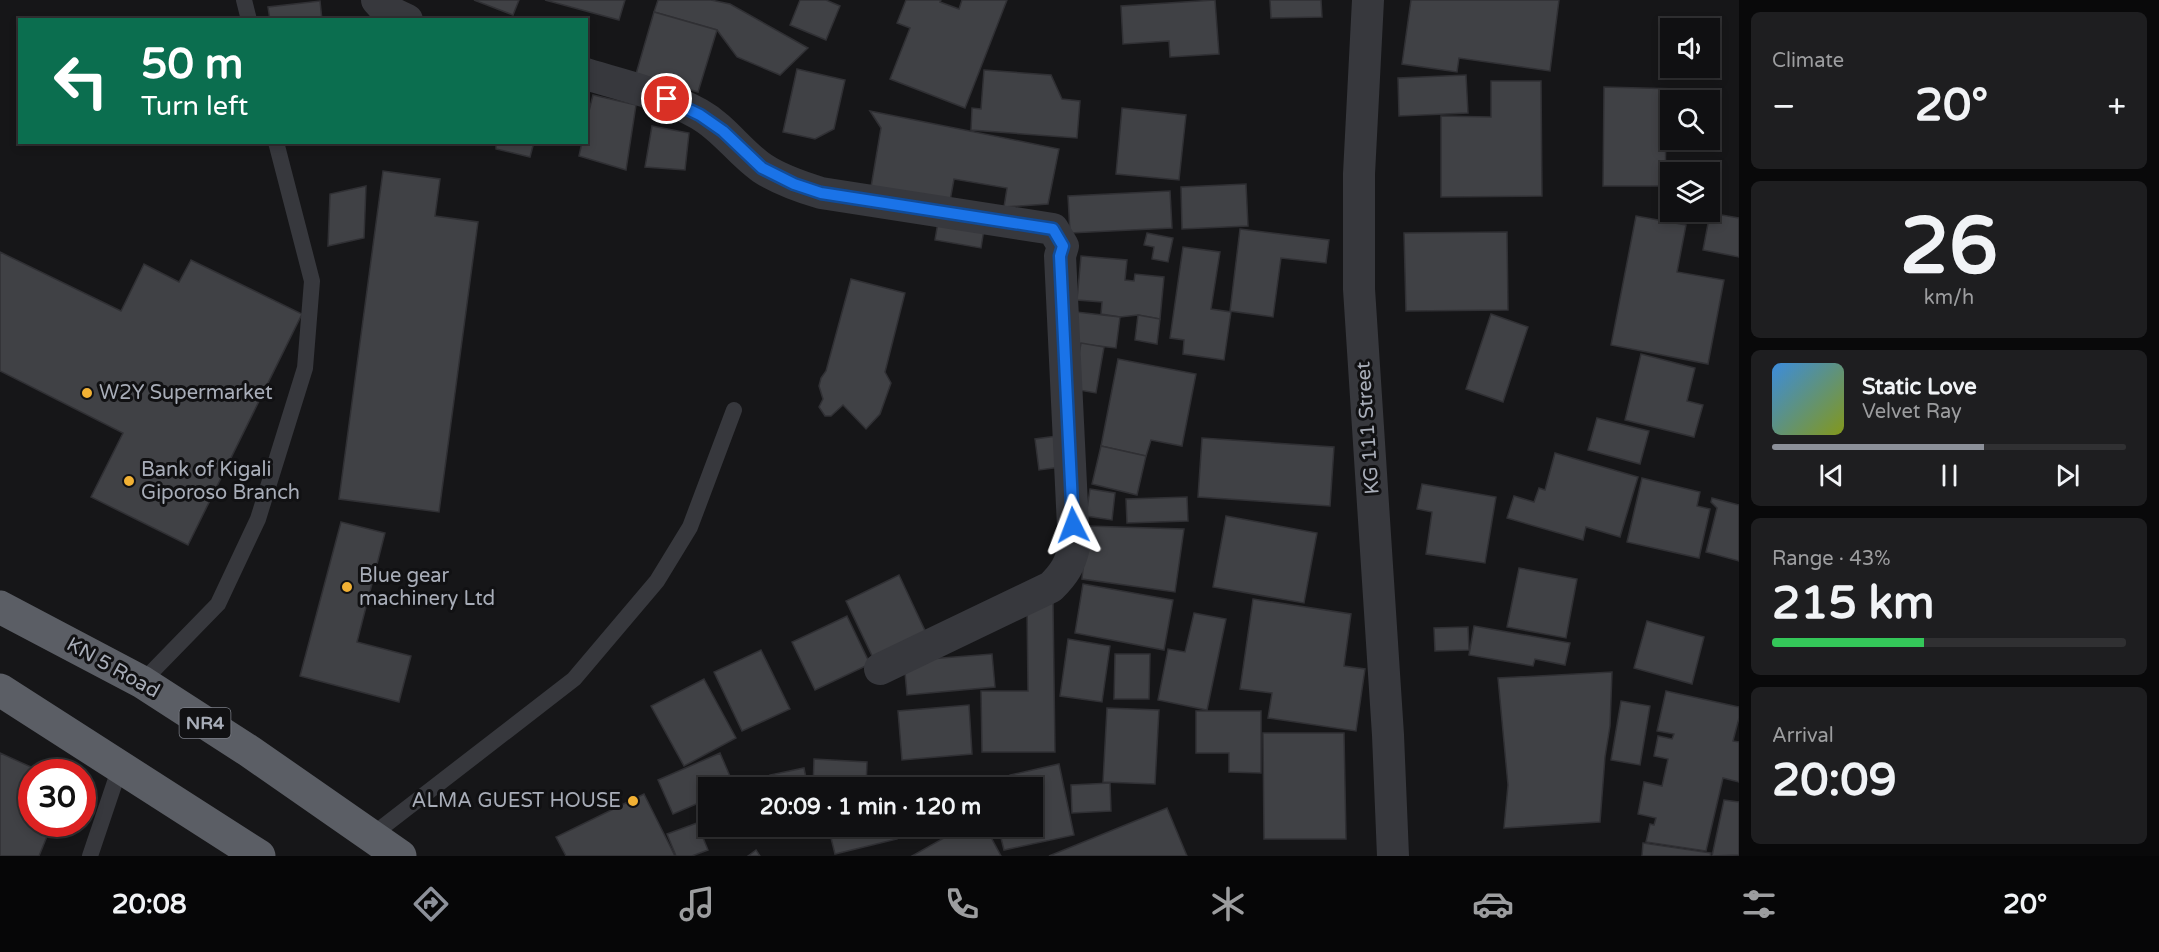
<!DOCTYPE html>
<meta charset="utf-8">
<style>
:root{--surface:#101012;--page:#1e1e20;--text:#f1f3f6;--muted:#9c9d9f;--line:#303032;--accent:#8c9099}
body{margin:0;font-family:"Varela Round",sans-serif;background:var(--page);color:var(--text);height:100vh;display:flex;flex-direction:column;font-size:22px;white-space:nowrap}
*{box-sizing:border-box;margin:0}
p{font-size:20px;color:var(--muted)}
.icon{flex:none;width:33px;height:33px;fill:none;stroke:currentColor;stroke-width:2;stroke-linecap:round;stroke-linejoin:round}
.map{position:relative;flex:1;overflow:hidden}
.details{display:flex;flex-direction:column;gap:12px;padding:12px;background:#09090a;width:420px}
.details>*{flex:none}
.top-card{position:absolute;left:18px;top:18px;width:570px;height:126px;border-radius:0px;box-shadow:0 3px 9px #0003,0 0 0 2px var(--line);background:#0b6e4f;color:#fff;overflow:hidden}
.controls{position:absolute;left:1660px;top:18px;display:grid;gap:12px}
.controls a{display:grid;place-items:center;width:60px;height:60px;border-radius:0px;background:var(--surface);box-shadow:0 3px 9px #0003,0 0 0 2px var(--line);font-size:30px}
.speed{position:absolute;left:18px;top:759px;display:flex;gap:12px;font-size:30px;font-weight:700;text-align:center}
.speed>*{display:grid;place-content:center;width:78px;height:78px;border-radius:50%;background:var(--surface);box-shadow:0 3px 9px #0003,0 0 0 2px var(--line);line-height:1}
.speed .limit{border:9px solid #d22;background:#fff;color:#111}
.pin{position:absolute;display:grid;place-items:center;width:51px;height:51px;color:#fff;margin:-26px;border:3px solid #fff;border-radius:50%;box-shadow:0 2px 6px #0007}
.me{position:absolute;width:66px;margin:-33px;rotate:357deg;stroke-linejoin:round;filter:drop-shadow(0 0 4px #0008)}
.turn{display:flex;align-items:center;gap:21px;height:126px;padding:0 24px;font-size:27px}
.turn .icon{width:78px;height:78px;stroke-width:2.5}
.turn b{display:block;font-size:42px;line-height:51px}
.big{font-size:45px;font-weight:700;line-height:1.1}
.details .tile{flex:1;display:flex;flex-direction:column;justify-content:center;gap:9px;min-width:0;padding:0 21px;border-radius:9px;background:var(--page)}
.details .dial{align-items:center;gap:0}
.dial b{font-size:78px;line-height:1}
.song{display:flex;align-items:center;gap:18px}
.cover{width:72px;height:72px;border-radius:9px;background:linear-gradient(135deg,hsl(210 70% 55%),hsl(70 70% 35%))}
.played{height:6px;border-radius:3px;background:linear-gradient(90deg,var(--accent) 60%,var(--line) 60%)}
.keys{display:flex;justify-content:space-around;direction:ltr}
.heat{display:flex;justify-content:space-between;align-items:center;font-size:33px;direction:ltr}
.charge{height:9px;border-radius:4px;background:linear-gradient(90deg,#34c759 43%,var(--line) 0)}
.trip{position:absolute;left:698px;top:777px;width:345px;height:60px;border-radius:0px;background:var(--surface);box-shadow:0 3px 9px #0003,0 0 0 2px var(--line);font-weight:700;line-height:60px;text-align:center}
.menu{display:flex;height:96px;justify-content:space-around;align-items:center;background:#060607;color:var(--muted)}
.menu .icon{width:42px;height:42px}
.menu .active{color:var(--accent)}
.menu b{font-size:27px;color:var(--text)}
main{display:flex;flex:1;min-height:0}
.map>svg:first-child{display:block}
.building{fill:#404145;stroke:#303034;stroke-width:1.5}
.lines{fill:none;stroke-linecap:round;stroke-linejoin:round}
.service{stroke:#37383d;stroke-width:16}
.minor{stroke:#37383d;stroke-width:32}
.trunk{stroke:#5b5e65;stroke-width:33}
.route-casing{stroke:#114b97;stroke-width:15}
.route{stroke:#1a73e8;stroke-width:10}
.poi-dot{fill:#f2b134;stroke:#111113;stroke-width:2}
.labels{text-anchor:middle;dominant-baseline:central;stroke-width:6;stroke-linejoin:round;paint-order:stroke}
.shield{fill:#111113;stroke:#7b7e86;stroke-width:1.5}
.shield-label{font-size:18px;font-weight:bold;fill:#a8adb8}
.poi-label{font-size:20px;fill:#a8adb8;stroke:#111113;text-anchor:start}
.street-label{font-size:20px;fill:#a8adb8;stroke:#111113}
</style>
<main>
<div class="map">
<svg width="1739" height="856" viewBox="0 0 1739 856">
<rect width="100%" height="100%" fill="#161618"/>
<g class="building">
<path d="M474,0H519L513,15Z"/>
<path d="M545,0H625L619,20Z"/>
<path d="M658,0H711L730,4L808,48L780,75L737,57L717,30L654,12Z"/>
<path d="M800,0H826L840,6L826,40L790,25Z"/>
<path d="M906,0H941L940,2L959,9L962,0H1007L965,108L890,79L910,28L897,23Z"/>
<path d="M1215,0L1219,54L1170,57L1169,41L1123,44L1121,6Z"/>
<path d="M1270,0H1321L1322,17L1271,18Z"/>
<path d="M1411,0H1559L1550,71L1459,58L1457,72L1402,64Z"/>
<path d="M320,1L322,20H270L268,7Z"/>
<path d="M654,12L717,30L698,92L636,74Z"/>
<path d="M797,69L845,80L834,129L815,139L783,132Z"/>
<path d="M984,70L1051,75L1062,99L1080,101L1077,138L971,130L972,108L981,109Z"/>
<path d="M1466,75L1468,113L1399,116L1398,78Z"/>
<path d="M1491,81H1541L1542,196L1441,197V116L1491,117Z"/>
<path d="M1604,87L1679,89V100H1671V132L1666,131L1665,186H1603Z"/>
<path d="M593,95L636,105L626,170L579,156L582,142H586V123Z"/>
<path d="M1122,108L1186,115L1179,180L1116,174Z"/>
<path d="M870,111L1059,149L1048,204L1004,207L1007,188L954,179L950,201L871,187L881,128Z"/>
<path d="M652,126L689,133L685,170L645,167Z"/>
<path d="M496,142H534L530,157L496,149Z"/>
<path d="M383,171L440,179L435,216L478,222L439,512L339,499Z"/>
<path d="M1246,184L1248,226L1182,229L1181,187Z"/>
<path d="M366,186L364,238L328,246L330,194Z"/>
<path d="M1170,191L1172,228L1070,233L1068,196Z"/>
<path d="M1710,213L1739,218V257L1703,250Z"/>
<path d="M939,216L985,223L981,248L935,240Z"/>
<path d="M1636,216L1686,225L1677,272L1724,280L1708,364L1611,345Z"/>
<path d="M1240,229L1329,240L1326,263L1281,258L1273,317L1230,311Z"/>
<path d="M1507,232L1508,310L1406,311L1404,233Z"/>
<path d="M1147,233L1173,238L1168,262L1152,259L1154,247L1144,245Z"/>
<path d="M1183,247L1220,252L1211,309L1231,312L1224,360L1183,354L1184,340L1170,338Z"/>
<path d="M0,252L121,311L144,264L179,282L191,260L302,314L188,545L91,497L123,433L0,371Z"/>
<path d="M1081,256L1127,260L1125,280L1134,281L1135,274L1164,277L1160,319L1138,315L1120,317L1101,314L1102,302L1077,300Z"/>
<path d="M851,279L905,293L885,372L891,383L880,414L866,429L843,405L831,416H825L819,407L823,399L819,386L821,378L826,371Z"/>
<path d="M1076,312L1120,317L1116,348L1072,343Z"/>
<path d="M1491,314L1528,327L1503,402L1466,389Z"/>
<path d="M1138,315L1160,319L1157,344L1135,340Z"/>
<path d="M1081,343L1104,347L1096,393L1073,389Z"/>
<path d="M1641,354L1695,368L1687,401L1703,405L1694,437L1625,420Z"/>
<path d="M1118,359L1196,374L1182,446L1151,440L1146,456L1101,446Z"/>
<path d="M1597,418L1649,431L1640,464L1588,450Z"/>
<path d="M1064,435L1068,466L1039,470L1035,439Z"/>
<path d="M1202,438L1334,447L1330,506L1198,497Z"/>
<path d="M1101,446L1146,456L1137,495L1092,484Z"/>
<path d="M1555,453L1638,477L1620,537L1586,527L1583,540L1507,518L1514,496L1534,502L1539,488L1545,490Z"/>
<path d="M1642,478L1700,492L1697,506L1710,509L1699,558L1627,542Z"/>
<path d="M1422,484L1496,497L1485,563L1426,554L1432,512L1417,509Z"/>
<path d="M1090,489L1115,493L1112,520L1086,516Z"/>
<path d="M1187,497L1188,521L1127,523L1126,499Z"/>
<path d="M1712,498L1739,505V561L1706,552L1717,508L1711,502Z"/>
<path d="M1226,516L1317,533L1304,603L1213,587Z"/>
<path d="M341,522L385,533L357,642L411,656L399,702L300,676Z"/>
<path d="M1087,526L1184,529L1175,592L1082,579Z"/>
<path d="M1519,568L1577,579L1566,638L1507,627Z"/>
<path d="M899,575L928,637L875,662L846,601Z"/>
<path d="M1083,584L1173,600L1164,650L1075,633Z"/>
<path d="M1253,599L1351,614L1344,666L1365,669L1356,731L1268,718L1272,693L1240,689Z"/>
<path d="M1053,603L1055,752H982L981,691H1028L1027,604Z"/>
<path d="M1194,613L1226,619L1207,710L1158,700L1168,649L1185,652Z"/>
<path d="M847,616L870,664L815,690L792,642Z"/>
<path d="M1647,621L1704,637L1692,684L1634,668Z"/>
<path d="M1474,626L1570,643L1565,665L1535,659L1533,666L1469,655Z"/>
<path d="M1468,627L1469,650L1435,651L1434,628Z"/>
<path d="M1068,639L1110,646L1102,702L1060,696Z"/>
<path d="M761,650L790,709L742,731L714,672Z"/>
<path d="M992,654L995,687L907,695L904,661Z"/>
<path d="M1115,654H1150L1149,699H1114Z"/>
<path d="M1612,672L1610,726L1605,757L1600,822L1504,828L1508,785L1498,678Z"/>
<path d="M704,679L736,738L684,766L651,706Z"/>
<path d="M1666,691L1739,707V718L1733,741L1739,742V782L1723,778L1706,851L1646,842L1650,824L1654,825L1656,818L1638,814L1644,782L1662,786L1668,759L1654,756L1658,736L1672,739L1674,734L1657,731Z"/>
<path d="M1621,701L1650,706L1640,765L1611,760Z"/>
<path d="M969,705L972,754L902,760L898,711Z"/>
<path d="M1107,708L1159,710L1155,784L1103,782Z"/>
<path d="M1196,711H1261V773L1229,772V753H1196Z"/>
<path d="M1263,733H1344L1346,839H1264Z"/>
<path d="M0,753L42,772H32V824H52L39,856H0Z"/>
<path d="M720,753L735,788H708V799L673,814L658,780Z"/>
<path d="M814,759L867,762L866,788H813Z"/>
<path d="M1059,764L1074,835L1004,850L998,826H1032V788H1012L1010,775Z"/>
<path d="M804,768L808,788H773L770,775Z"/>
<path d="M1110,783L1111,811L1072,813L1071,785Z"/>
<path d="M644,794L675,856H566L556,837Z"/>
<path d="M1724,800L1739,802V855L1712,856Z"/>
<path d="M1167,808L1187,856H1049Z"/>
<path d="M697,823L708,850L692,856H676L667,834Z"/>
<path d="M747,826H781L748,833Z"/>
<path d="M828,826H894L897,839L835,854Z"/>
<path d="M965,826H985L1001,856H912Z"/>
<path d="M1643,843L1711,853L1710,856H1642Z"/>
<path d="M756,850L760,856H748Z"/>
</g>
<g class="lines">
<g class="service">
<path d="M244,0L249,20"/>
<path d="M142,682L218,604L258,519L305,368L312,281L276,142"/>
<path d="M371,836L574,679L657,581L690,527L734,410"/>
<path d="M90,856L120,767"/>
</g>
<g class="minor">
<path d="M377,0L386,10L407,20"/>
<path d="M1368,0L1359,174V289L1388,735L1393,856"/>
<path d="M586,74C624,86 664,94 699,114C724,128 739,152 762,168C780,180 801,187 821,193L1053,229L1063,246L1060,256L1074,547C1070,565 1064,574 1051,587L880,669"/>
</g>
<g class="trunk">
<path d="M0,607L142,682L249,751L400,856"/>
<path d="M0,690L259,856"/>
</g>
</g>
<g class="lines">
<g class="route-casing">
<path id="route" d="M667,99L700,115L723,131L762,168L794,184L821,193L1053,229L1063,246L1060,256L1073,525"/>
</g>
<use href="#route" class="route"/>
</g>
<g class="poi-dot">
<circle cx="87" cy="393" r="6"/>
<circle cx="129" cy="481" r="6"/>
<circle cx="347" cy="587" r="6"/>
<circle cx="633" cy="801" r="6"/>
</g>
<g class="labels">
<rect class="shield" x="179.5" y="708" width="51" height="30" rx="4.5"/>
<g class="shield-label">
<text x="205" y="723">NR4</text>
</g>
<g class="poi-label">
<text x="99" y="393">W2Y Supermarket</text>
<text x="141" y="470">Bank of Kigali<tspan x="141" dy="23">Giporoso Branch</tspan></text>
<text x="359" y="576">Blue gear<tspan x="359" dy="23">machinery Ltd</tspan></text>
<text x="621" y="801" text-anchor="end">ALMA GUEST HOUSE</text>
</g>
<g class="street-label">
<text transform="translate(1368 428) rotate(-94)">KG 111 Street</text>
<text transform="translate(113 668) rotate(29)">KN 5 Road</text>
</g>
</g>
</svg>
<div class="controls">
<a><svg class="icon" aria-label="sound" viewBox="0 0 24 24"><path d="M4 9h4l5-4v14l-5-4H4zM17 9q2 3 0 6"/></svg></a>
<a><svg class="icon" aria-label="search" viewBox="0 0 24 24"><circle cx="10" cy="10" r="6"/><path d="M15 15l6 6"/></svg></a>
<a><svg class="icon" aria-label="layers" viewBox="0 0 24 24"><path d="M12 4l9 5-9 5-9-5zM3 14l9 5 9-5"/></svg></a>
</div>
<div class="speed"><div class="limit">30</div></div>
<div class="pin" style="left:667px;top:99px;background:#d93025"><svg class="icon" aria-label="arrive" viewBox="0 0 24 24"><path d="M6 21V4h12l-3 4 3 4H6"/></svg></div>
<svg class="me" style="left:1073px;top:525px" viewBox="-20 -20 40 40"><path d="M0-17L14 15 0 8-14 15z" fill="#1a73e8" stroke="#fff" stroke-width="4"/></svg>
<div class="trip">20:09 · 1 min · 120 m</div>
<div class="top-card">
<div class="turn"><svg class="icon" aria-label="left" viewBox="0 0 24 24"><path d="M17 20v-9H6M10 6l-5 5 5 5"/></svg><div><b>50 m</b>Turn left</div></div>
</div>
</div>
<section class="details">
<div class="tile"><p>Climate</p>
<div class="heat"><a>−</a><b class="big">20°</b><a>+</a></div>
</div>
<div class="tile dial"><b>26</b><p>km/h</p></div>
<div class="tile">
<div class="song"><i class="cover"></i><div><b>Static Love</b><p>Velvet Ray</p></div></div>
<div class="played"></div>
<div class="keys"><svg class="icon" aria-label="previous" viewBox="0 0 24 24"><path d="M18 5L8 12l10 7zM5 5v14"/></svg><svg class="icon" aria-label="pause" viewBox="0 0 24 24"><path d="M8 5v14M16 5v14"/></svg><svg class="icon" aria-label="next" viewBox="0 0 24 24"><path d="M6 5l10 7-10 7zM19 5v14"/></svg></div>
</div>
<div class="tile"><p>Range · 43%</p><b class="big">215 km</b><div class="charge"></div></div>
<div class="tile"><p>Arrival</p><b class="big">20:09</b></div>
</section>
</main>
<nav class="menu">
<b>20:08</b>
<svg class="icon active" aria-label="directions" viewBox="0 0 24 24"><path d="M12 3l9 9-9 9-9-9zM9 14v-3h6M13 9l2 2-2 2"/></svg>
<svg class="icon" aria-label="music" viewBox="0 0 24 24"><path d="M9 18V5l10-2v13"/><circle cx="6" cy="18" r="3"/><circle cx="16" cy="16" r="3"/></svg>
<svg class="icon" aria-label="phone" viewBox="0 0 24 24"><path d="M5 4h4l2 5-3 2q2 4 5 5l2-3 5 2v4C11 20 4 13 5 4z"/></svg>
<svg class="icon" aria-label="climate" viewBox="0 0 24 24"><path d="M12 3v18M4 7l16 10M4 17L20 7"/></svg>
<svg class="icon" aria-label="car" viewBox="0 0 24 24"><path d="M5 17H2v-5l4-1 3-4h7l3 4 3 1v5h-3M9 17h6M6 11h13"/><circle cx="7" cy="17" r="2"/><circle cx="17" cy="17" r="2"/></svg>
<svg class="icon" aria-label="filters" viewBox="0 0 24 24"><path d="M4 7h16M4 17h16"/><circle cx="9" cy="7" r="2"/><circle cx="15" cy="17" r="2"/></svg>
<b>20°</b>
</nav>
